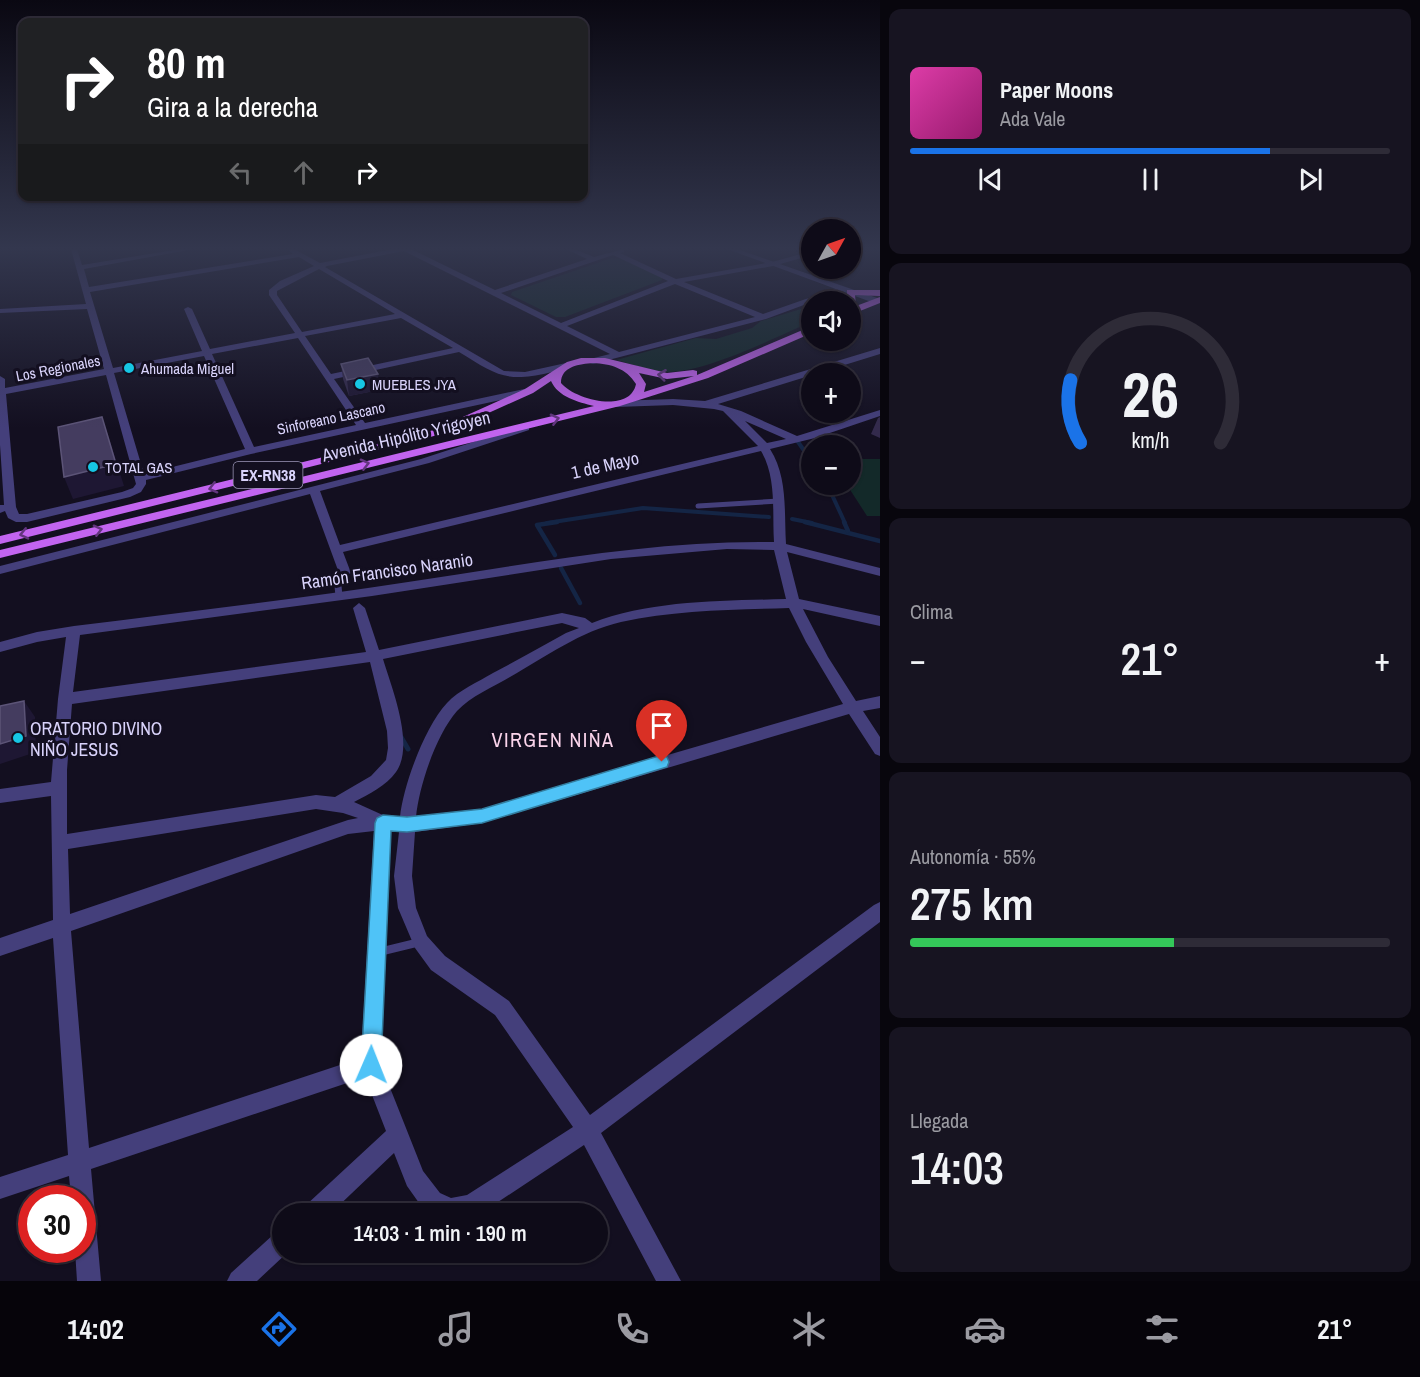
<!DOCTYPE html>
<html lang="es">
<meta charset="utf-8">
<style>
:root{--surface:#0e0b18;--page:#171421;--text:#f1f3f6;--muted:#9b9ba2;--line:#2e2b37;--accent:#1a73e8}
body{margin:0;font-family:"Archivo Narrow",sans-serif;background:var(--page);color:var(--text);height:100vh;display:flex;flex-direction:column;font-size:22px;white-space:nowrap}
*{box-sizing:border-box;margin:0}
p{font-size:20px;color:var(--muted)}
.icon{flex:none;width:33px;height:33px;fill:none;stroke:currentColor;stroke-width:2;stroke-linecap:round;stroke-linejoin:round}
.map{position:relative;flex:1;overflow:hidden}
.panel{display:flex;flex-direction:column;gap:9px;padding:9px;background:#08060d;width:540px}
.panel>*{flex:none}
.guide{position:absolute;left:18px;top:18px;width:570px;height:183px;border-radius:12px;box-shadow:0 2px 4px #0004,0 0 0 2px var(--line);background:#202124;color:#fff;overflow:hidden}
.needle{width:39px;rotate:50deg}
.fabs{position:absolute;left:801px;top:219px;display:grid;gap:12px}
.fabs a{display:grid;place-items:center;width:60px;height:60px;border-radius:50%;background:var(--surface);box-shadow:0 2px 4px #0004,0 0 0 2px var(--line);font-size:30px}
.speed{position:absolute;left:18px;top:1185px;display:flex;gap:12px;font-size:30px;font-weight:700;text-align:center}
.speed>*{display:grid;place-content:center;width:78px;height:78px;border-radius:50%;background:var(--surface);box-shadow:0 2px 4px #0004,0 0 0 2px var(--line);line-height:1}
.speed .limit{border:9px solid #d22;background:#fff;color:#111}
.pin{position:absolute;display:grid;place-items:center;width:51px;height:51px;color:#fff;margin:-62px -26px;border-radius:50% 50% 50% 0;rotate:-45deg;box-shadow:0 0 6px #0007}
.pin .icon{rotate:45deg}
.me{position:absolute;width:66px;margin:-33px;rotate:1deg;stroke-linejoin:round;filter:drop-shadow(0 0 4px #0008)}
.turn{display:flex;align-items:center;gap:21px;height:126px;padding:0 30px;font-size:27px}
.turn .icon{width:78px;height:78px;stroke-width:2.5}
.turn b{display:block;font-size:42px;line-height:51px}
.lanes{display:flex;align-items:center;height:57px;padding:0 30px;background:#0003;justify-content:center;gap:30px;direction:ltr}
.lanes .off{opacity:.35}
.big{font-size:45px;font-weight:600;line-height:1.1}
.panel .widget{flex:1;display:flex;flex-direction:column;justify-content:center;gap:9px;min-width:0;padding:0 21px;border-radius:12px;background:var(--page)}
.panel .dial{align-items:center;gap:0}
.dial svg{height:156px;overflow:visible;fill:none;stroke:var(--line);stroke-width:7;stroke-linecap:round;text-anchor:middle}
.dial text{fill:var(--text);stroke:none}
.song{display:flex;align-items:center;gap:18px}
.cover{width:72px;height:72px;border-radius:9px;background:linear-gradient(135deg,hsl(320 70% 55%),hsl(320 70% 35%))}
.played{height:6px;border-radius:3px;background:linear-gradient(90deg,var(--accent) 75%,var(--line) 75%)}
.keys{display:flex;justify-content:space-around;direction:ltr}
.heat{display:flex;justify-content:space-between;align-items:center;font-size:33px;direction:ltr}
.charge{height:9px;border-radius:4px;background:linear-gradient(90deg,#34c759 55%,var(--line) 0)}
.trip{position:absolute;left:272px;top:1203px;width:336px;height:60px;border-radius:30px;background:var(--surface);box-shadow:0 2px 4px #0004,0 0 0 2px var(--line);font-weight:600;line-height:60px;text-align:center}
.tabs{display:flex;height:96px;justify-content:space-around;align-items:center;background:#06040a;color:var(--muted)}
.tabs .icon{width:42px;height:42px}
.tabs .on{color:var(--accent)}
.tabs b{font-size:27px;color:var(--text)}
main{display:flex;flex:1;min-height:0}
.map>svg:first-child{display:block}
.green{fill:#132929}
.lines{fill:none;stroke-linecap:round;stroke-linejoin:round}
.stream-far2{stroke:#142545;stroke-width:4}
.stream-far1{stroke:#142545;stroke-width:4.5}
.stream{stroke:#142545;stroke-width:5}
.service-far2{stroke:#443f7b;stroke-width:5}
.service-far1{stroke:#443f7b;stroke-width:7}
.service{stroke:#443f7b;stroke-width:8}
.minor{fill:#443f7b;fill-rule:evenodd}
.tertiary{fill:#443f7b;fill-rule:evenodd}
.primary{fill:#c264f0;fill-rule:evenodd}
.wall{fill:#332a4c}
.shaded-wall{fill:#1e1733}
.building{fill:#443c5f;stroke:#5c5477;stroke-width:1.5}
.oneway{stroke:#62357e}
.route{fill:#4fc3f7;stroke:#337fa1;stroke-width:1.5}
.poi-dot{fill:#16c6e4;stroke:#130f20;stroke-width:2}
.labels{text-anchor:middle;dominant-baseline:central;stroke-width:6;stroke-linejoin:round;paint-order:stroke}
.far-street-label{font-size:15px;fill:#d9d3fb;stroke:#130f20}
.far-poi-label{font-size:15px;fill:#d9d3fb;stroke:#130f20;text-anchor:start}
.shield{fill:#130f20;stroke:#9e98b9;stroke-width:1.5}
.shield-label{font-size:16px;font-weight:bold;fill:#d9d3fb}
.street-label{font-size:18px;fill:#d9d3fb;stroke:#130f20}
.poi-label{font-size:18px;fill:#d9d3fb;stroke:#130f20;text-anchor:start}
.neighbourhood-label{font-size:20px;letter-spacing:1.5px;fill:#fbd4eb;stroke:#130f20}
</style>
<main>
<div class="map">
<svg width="880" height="1281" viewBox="0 0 880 1281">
<rect width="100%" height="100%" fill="#130f20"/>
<g class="green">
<path d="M612,258L622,259L662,276V280L565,317H556L511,295L512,292Z"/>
<path d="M811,306V322C774,338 705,373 666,372C650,371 632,364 616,360L696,338L716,339L752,328L761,321Z"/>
<path d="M851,459H880V516H867L847,485L850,484Z"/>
</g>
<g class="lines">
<g class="stream-far2">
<path d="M796,439L812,462"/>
<path d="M827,484L845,523"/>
<path d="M792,519L812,523"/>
<path d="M547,523L643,508L769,517"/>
</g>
<g class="stream-far1">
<path d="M805,522L880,541"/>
<path d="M844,522L848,531"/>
<path d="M555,555L537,525L557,522"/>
<path d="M561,568L580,603"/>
</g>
<path class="stream" d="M401,737L408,749"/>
<path class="service-far2" d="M698,506L779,501"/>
<path class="service-far1" d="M339,596L338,586L345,573"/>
<path class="service" d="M379,952L420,942"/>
<g class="minor">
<path d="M71,249H77L82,265L180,249H194L84,269L89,287L293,254L287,249H294L320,263L393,249H411L495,290L587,259L566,249H574L594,257L624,249V252L620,253L676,279L772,262L812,251V255L773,266L684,282L763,314L840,287L847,289L766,319L593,364L590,363V359L610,354L404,251L327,266L325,267L504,371L525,372L566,363L571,366C565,370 556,371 548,373C505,383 495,374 459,352L334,379L365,423L529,388L534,391L529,394L251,454L146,480V484L141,492L130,497L27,522H16L8,518L5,511L0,513V505H4L0,445V376L5,379V388L104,369L87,309L0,313V309L86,304ZM613,255L668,281L561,323L501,293ZM299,257L314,266L280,281L269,290V295L295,333L210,349L192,309L188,307L184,309L202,351L113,368L90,292ZM319,269L395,314L302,332L277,295V291ZM675,284L755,317L619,352L567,326ZM401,318L453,348L331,374L305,336ZM298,338L356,425L254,447L212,354ZM204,356L245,449L144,474L114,373ZM106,375L136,484L133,488L122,492L27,514H19L16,507L6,394Z"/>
<path d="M880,348V354L718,404L741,411L797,436L880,410V416L815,438L770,449C788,477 784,512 786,544L880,568V576L787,552L799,599L880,616V626L803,609L828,657L856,701L880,696V708L863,711L880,737V756L875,754L849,714L482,823L415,832L412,876L416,908L427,936L445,956L509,1001L590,1115L874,905L880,902V922L601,1133L681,1281H656L584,1145L480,1214H433L424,1210L407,1186L394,1153L330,1214H302L305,1206L386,1131L365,1077L91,1169L101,1281H77L75,1250H82V1198H71L69,1176L0,1199V1177L68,1155L53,938L0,956V938L53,920L51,796L0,803V789L51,782L58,699L66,637L37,642L0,652V642L37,632L74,626C185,612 297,599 408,582C529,564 651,540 774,542C772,512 777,478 761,451L343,552L351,573L345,577L339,573L310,494L0,574V566L421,459L525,425L529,426V430L429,463L320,491L340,545L758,446L723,411L714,409L673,405L616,407L611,404L616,401L673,399L705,401ZM745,421L786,439L767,443ZM727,549L774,550L786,599C721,601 652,600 592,623L585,618L562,613L379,650L365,608L359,603L353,608L366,652L73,692L80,635L372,596L611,559ZM789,608L806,642L843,704L482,809L416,817C419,786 436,735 457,711C471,696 493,687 510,677C545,657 581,631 621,622C676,610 733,610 789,608ZM562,623L579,628L566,633C542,646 518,660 493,673C478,682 459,690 447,703C425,726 403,786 400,817L385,816L354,802C369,794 386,786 396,772C415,745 392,689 383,659ZM370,662L387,731L388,748L386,760L371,776L335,797L316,795L67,834V770L72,704ZM316,809L343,813L358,818L348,820L70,914L68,849ZM374,831L361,1058L89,1148L71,931L348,834ZM391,831L399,832L394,876L398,908L415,948L431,970L495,1015L573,1127L467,1195L451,1198L440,1193L423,1171L381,1065Z"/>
<path d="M282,1230V1252H288L257,1281H227L231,1273L274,1234Z"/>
</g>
<path class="tertiary" d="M727,249H737L880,299V303H874Z"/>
<g class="primary">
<path d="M847,290H880V296L855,295L856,306L880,297V303L850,315V302H847Z"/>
<path d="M812,326V333L708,378L620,406L0,558V550L594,406C578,402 558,397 551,381L533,393L442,434L0,544V536L434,430L525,389L567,362L581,358H605L667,373L693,370L697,371V375ZM593,363C611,364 626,368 636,384C630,414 575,400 561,383C561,366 580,364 593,363ZM639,373L667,379L694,376L644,392L646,384Z"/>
</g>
</g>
<g class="wall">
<path d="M341,364L379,390L349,396L343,379Z"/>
<path d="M880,417V438L871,434L878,418Z"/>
</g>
<g class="shaded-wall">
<path d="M378,374L379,390L349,396L347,380Z"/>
<path d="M102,417L109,438L124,486L73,499L64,477Z"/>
<path d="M24,701L35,717L36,752L0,764V744Z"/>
</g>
<g class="building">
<path d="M368,358L378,374L347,380L341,364Z"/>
<path d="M102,417L116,464L64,477L58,427Z"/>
<path d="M24,701L26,736L0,744V706Z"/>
</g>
<defs><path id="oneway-chevron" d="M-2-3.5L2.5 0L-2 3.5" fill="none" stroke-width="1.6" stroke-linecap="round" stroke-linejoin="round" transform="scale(1.5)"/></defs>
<g class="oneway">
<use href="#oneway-chevron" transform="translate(662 375) rotate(-173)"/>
<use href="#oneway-chevron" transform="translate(555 419) rotate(-14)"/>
<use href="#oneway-chevron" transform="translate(365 464) rotate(-14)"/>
<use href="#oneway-chevron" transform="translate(213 488) rotate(166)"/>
<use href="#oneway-chevron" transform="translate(98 530) rotate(-14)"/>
<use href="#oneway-chevron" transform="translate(24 534) rotate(167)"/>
</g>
<linearGradient id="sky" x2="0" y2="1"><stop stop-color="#0a0812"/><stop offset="0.58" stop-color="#33374e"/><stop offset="1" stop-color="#33374e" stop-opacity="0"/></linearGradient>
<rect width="880" height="428" fill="url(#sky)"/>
<path class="route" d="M662,755L667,757L669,762L667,767L482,823L407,832L391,831L381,1065L378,1072L371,1075L364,1072L361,1065L375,823L377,818L383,815L407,817L482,809Z"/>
<g class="poi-dot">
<circle cx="129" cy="368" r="6"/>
<circle cx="360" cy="384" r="6"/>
<circle cx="93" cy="467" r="6"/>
<circle cx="18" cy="738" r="6"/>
</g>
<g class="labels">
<g class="far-street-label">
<text transform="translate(58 368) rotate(-11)">Los Regionales</text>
<text transform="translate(331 418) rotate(-12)">Sinforeano Lascano</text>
</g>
<g class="far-poi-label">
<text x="141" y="368">Ahumada Miguel</text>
<text x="372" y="384">MUEBLES JYA</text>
<text x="105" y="467">TOTAL GAS</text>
</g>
<rect class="shield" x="233.5" y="462" width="69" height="26" rx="4.5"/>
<g class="shield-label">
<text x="268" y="475">EX-RN38</text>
</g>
<g class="street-label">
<text transform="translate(406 436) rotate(-13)">Avenida Hipólito Yrigoyen</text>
<text transform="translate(605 465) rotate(-13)">1 de Mayo</text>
<text transform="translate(387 571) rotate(-8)">Ramón Francisco Naranio</text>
</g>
<g class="poi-label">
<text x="30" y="728">ORATORIO DIVINO<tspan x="30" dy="21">NIÑO JESUS</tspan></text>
</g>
<g class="neighbourhood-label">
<text x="553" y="739">VIRGEN NIÑA</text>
</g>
</g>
</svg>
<div class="fabs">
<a><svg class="needle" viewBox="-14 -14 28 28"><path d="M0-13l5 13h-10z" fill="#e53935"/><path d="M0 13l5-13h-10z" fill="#9b9ba2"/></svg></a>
<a><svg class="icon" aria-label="sound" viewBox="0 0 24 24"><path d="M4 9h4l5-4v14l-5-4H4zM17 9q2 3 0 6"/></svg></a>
<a>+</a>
<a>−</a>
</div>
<div class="speed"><div class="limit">30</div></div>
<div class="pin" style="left:662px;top:762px;background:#d93025"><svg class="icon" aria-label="arrive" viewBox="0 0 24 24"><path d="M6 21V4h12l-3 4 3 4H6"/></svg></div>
<svg class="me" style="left:371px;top:1065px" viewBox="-20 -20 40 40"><circle r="19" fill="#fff"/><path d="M0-13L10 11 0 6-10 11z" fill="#4fc3f7"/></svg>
<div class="trip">14:03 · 1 min · 190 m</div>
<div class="guide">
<div class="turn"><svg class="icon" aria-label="right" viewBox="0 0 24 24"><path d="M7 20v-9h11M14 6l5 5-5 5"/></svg><div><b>80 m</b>Gira a la derecha</div></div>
<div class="lanes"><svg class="icon off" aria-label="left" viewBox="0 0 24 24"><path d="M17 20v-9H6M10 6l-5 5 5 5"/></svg><svg class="icon off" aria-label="ahead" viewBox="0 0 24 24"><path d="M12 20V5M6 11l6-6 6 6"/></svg><svg class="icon" aria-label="right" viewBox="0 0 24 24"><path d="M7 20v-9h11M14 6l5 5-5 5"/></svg></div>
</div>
</div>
<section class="panel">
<div class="widget">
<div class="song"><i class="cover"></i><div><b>Paper Moons</b><p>Ada Vale</p></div></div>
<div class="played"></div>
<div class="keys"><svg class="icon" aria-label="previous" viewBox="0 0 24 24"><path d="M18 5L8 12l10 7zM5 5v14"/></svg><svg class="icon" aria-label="pause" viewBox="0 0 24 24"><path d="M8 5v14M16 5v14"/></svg><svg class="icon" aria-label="next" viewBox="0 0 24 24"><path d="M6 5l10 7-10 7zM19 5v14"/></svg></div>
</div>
<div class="widget dial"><svg viewBox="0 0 100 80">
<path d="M14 69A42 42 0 1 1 86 69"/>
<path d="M14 69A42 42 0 0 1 9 37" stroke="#1a73e8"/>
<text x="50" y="56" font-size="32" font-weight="700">26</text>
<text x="50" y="72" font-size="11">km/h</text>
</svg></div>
<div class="widget"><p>Clima</p>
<div class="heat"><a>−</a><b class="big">21°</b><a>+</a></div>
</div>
<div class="widget"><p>Autonomía · 55%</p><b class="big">275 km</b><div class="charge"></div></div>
<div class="widget"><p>Llegada</p><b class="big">14:03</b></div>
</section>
</main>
<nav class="tabs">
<b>14:02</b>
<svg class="icon on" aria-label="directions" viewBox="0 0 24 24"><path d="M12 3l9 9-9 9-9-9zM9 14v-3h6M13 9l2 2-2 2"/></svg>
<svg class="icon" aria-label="music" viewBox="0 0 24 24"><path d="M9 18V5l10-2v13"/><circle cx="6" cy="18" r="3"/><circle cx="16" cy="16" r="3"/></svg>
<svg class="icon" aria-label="phone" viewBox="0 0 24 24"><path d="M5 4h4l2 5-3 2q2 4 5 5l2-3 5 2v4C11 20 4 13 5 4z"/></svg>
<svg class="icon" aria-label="climate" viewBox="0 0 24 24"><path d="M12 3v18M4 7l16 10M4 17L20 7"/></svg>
<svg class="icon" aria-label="car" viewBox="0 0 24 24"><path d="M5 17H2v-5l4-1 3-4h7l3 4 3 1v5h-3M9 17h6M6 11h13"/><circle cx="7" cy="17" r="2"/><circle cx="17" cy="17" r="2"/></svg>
<svg class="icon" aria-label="filters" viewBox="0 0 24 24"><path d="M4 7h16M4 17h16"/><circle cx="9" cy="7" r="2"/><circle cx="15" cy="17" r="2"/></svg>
<b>21°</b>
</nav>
